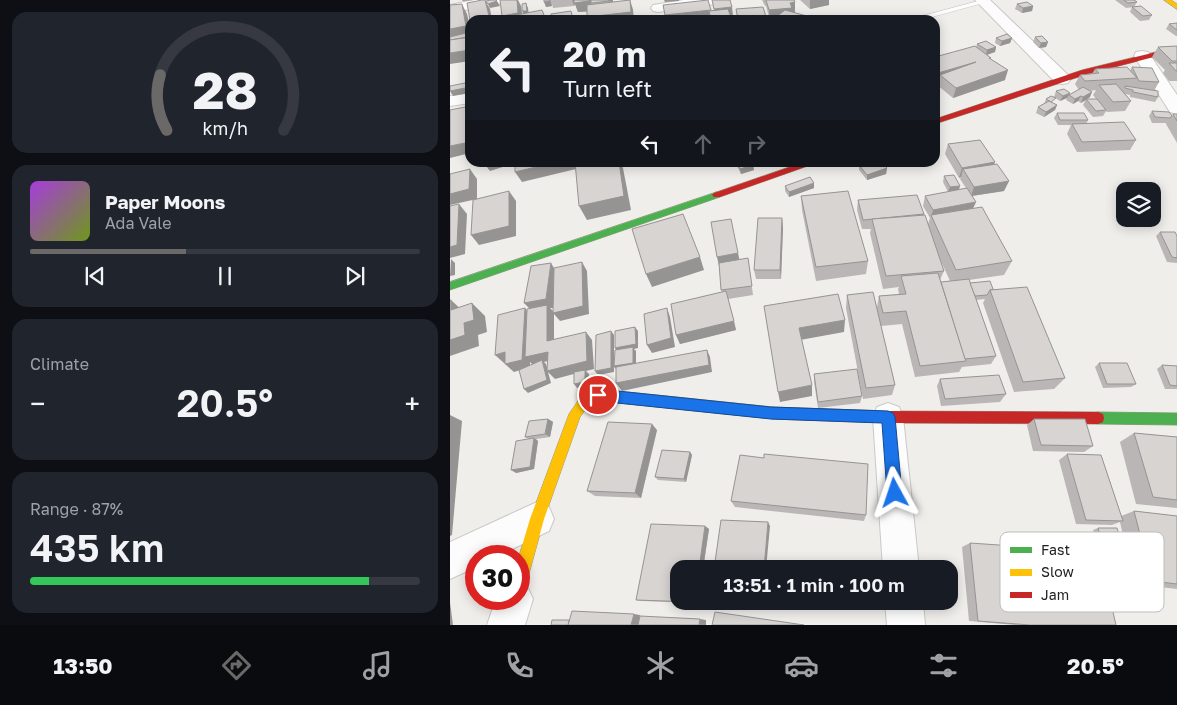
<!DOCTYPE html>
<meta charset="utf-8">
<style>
:root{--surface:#171b24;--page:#20242c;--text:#f1f3f6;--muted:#9ea1a6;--line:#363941;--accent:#6a6968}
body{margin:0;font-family:"Golos Text",sans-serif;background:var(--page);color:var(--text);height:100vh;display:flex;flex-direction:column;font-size:19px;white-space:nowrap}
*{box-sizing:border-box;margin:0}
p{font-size:16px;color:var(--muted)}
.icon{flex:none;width:28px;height:28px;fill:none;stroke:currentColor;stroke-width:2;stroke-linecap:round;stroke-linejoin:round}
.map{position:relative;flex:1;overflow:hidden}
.sheet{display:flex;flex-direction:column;gap:12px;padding:12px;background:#0d0f14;width:450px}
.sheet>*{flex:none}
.banner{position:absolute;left:15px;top:15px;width:475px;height:152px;border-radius:15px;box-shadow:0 2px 12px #0003;background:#171b24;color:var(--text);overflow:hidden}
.controls{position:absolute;left:666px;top:182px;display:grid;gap:10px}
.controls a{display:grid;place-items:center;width:45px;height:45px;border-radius:10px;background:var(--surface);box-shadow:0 2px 12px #0003;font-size:25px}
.speed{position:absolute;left:15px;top:545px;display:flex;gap:10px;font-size:25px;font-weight:700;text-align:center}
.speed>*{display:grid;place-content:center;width:65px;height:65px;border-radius:50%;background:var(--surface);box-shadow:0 2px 12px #0003;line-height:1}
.speed .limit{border:8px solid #d22;background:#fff;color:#111}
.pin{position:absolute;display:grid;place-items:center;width:42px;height:42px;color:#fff;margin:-21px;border:2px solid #fff;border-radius:50%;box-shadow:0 1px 5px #0007}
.me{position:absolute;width:55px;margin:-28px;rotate:355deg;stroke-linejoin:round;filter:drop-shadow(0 0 4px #0008)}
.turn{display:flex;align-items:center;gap:18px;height:105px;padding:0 15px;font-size:22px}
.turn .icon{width:65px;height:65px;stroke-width:2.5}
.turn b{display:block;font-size:35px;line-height:42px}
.lanes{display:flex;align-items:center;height:48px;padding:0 15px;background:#0003;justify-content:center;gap:25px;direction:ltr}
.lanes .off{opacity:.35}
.big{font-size:38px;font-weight:600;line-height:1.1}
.sheet .widget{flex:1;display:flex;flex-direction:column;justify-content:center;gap:8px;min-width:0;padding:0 18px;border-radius:15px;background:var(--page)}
.sheet .dial{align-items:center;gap:0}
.dial svg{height:130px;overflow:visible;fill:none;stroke:var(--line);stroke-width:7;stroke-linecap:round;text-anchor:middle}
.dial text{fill:var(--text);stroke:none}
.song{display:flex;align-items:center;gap:15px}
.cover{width:60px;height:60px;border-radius:8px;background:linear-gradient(135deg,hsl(280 70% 55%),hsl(80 70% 35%))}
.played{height:5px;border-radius:2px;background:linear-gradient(90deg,var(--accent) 40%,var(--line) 40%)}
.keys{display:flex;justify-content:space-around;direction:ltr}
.heat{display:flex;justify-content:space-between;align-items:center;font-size:28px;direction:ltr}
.charge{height:8px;border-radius:4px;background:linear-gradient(90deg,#34c759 87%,var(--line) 0)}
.trip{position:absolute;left:220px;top:560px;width:288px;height:50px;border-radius:15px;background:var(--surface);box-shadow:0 2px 12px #0003;font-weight:600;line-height:50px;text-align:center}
.menu{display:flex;height:80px;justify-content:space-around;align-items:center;background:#090b0e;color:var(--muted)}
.menu .icon{width:35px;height:35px}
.menu .active{color:var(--accent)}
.menu b{font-size:22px;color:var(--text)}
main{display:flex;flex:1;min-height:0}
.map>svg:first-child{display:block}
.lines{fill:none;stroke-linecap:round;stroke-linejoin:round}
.lane-casing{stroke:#c9c8c7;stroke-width:1}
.street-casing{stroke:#c9c8c7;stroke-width:2}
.fast-casing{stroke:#999a82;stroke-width:1}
.slow-casing{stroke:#999a82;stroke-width:1}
.jam-casing{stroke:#999a82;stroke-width:1}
.lane{fill:#fdfcfc;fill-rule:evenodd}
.street{fill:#fdfcfc;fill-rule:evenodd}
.fast{fill:#4caf50;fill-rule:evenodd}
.slow{fill:#ffc107;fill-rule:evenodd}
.jam{fill:#c62828;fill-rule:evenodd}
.wall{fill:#b9b6b5;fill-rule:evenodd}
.shaded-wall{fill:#969493}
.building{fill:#d7d4d2;stroke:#969493}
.route{fill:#1a73e8;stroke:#114b97}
.key{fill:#fff;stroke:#bdbdbd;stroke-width:1}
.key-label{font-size:14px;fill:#222}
</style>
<main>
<section class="sheet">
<div class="widget dial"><svg viewBox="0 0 100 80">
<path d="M14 69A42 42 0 1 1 86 69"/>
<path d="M14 69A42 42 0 0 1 10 35" stroke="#6a6968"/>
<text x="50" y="56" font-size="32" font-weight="700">28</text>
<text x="50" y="72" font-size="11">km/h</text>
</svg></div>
<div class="widget">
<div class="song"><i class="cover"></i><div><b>Paper Moons</b><p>Ada Vale</p></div></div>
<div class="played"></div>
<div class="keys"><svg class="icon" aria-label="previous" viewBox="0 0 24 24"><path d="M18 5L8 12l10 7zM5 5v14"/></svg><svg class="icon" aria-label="pause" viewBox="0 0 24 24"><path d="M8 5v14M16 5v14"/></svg><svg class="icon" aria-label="next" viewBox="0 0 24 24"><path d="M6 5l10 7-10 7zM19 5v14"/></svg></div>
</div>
<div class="widget"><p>Climate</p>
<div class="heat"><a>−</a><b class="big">20.5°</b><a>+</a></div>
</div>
<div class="widget"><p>Range · 87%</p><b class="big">435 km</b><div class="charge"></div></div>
</section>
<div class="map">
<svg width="727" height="625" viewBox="0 0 727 625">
<rect width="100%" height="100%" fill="#f0eeeb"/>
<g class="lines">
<g class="lane-casing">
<path id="lane" d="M532,0L537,2L471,20H457Z"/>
</g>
<g class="street-casing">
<g id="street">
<path d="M24,0H53L51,3L0,13V5Z"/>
<path d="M234,0H273L271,3L266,4L208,12L203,11L201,8L203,5Z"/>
<path d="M525,0H540L618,75L621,79L618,83L612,84L606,83Z"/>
<path d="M692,51L698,52L727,95V114L720,112L684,56L686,52Z"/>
<path d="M20,93V103L0,106V96Z"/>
<path d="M438,403L449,407L453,417L469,569H433L423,417L427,407Z"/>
<path d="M87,502L99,507L104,519L99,531L48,556H26V567L0,579V542Z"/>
<path d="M69,582L77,586L83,599L75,625H37L46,599H69Z"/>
<path d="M435,601H473L475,625H437Z"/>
</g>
</g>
<g class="fast-casing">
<g id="fast">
<path d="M267,192L270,193V197L0,290V282Z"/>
<path d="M648,412L727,413V425L648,424L643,422L642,418L643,414Z"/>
</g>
</g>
<g class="slow-casing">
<g id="slow">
<path d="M714,0H721L727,4V9Z"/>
<path d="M148,389L323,407L328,409L329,413L328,417L323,419L149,401L138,406L130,417L94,519L77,581L75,587L69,589V556L80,519L119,414L130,398Z"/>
</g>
</g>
<g class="jam-casing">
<g id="jam">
<path d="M727,47V51L638,74L485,124V119L632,70Z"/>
<path d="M354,162H369L270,197H264L262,195L264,193Z"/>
<path d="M323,407L438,411L648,412L653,414L654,418L653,422L648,424L438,423L323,419L318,417L317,413L318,409Z"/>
</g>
</g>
<use href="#lane" class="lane"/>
<use href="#street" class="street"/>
<use href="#fast" class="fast"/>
<use href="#slow" class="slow"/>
<use href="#jam" class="jam"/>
</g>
<g class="wall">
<path d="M94,0H163V2L180,0L183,10L128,12L125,4L124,6L103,8L102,4V6L96,7Z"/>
<path d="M312,0H344L345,12H342L364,18V20H320L316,6H315Z"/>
<path d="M350,0H379V5L360,9Z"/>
<path d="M665,0H684L687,2L684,7L676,8Z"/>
<path d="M567,4L583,6L582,11L572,13L565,9Z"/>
<path d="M682,7L702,15L699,20L690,21L680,12Z"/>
<path d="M727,23V36H726L716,29L719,24Z"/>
<path d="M585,37L598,42L596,47L589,48L583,42Z"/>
<path d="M546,38H562L560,43L550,46L545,43Z"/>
<path d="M527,44L546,47L545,52L537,55L555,80L503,98L487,85L488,83H485V57L526,47Z"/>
<path d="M727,46V81H719L713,73L715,70L702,57L708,47Z"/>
<path d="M682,67L709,82L704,91L708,97L705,102L680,97V95L675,94L681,101L675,111L657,112L656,111L653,116L643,117L633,105L636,99H646L643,95L646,90L640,91V97L631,103L628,101L623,104L616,100L617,98L610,101L604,97L606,91L619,95L629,90L625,84L630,75L642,74L645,69L680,71Z"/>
<path d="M596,99L607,105L605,110L594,117L586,113L588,107L594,104Z"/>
<path d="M702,111L722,116L723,114H727V143L716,124V123H702L699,116Z"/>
<path d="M607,113L638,120L636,124L686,140L680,150L627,152L617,134L621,125H608L604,118Z"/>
<path d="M498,144L544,164L559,181L554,191L522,196L523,209L562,261L554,275L519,280L520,283L543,289L615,378L604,389L564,392L533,303L535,299L526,300L546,356L541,364L512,367L509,372L465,377L452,324L431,326L445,385L442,395L413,399L396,308L397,295L427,307L429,296L449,294L448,289L449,287L433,289L420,233L421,229H412L407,210L408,200L474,214V215L478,224L480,218L473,206L475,196L498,192L493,182L494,176L510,186L509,190L516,188L510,179L511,177L509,178L495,154ZM490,259L500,281L491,282L490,280L494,271Z"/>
<path d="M285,162H302L304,170L291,174Z"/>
<path d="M409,165L437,168L436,174L417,180L409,170Z"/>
<path d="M335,186L364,188L339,197L335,191Z"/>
<path d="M351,196L418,261L416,274L366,281L352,210Z"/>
<path d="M332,218L333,228L331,279H306L304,270Z"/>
<path d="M710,232L727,236V263L717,262L706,236Z"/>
<path d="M298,258L303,295L278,299L286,330L230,344L226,335L272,292L271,290L290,260Z"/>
<path d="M649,363L686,384L681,387L653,388L645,367Z"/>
<path d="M712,365L727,366V389H715L707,369Z"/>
<path d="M364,374L412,396L410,403L368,408L364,382Z"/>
<path d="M490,379L556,394L550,402L491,406L487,386Z"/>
<path d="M98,419L103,422L100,437L86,439L88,441L84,469L66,473L78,439L75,437Z"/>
<path d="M584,419L643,446L634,452L583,451L577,425Z"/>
<path d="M207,430L191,498L145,496L137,491Z"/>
<path d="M684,433L727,437V508L686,504L670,442Z"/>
<path d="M240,452L242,455L236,482L208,480L205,477Z"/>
<path d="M617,454L671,516L684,511L727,516V589L684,584L670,522L662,525L626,524L609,460Z"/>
<path d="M314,458L416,515L414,521L285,507L281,501Z"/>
<path d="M255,526L259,529L253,569H229V601H248V603L192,601L186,600Z"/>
<path d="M648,528L676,559L670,560H652L643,530Z"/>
<path d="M520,543L666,625H565L519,621L512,547Z"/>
<path d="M313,601L312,608L263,605L259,604Z"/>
</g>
<g class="shaded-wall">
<path d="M12,0H24L13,1Z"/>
<path d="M35,0L40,9L42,20H40Z"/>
<path d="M67,0H68L71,6L73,20H54L52,16Z"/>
<path d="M100,0L102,6L96,7L94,2Z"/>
<path d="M122,0H144L141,3L143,9L142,11L128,12L125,4L124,6Z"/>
<path d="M159,0H163L162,11L159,1Z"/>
<path d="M180,0L183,10L184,20H138L137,17Z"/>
<path d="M214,0H229V1L215,2Z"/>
<path d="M360,0H379V5L360,9Z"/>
<path d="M47,1L50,6L40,8L38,4Z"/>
<path d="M345,2V12H342V17L320,20L319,10L340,3Z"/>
<path d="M76,3L78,8L79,16H75L72,11Z"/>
<path d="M12,4L17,14L20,27V36H18L20,40H0V29Z"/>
<path d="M583,6L582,11L572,13L573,8Z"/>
<path d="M282,7L283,16L266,18L264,9Z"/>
<path d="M261,10L262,19L259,11L261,19L256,20H216L215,15Z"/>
<path d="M562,38L560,43L550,46L552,41Z"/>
<path d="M598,42L596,47L589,48L591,43Z"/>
<path d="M546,47L545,52L536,55L537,50Z"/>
<path d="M20,50V61L0,64V53Z"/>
<path d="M526,62L490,75L488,83H486L488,73Z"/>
<path d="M558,70L555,80L503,98L506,88Z"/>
<path d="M20,87V93L3,96L0,91Z"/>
<path d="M642,92L640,97L631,103L633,97Z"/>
<path d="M620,93L617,98L610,101L613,96Z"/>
<path d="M631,96L628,101L623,104L625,99Z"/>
<path d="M607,105L605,110L594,117L596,112Z"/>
<path d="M20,142V153L0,158V146Z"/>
<path d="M46,162H58L59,165L40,171L36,166Z"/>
<path d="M107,162H125L126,169L72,182L65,172Z"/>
<path d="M138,162H171L173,168L181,210L137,220L129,206Z"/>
<path d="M545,162L541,172L513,169L511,177L509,178L512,168Z"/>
<path d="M303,165L304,170L291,174L290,169Z"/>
<path d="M437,168L436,174L417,180V175Z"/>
<path d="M20,169L27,179V199L0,205V194Z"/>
<path d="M559,181L554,191L521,196L524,187Z"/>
<path d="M364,183V188L339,197V192Z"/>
<path d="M510,186L508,191L498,192L500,187Z"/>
<path d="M59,191L66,201V236L29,245L21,235Z"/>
<path d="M526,202L522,211L481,217L483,210Z"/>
<path d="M9,204L17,214L15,254L0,258V247Z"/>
<path d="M332,218L333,228L331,279L330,270Z"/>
<path d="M288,253L290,262L269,266L267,257Z"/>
<path d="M250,257L254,270L202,287L196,274Z"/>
<path d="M1,259L5,263V275L0,276Z"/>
<path d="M132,262L137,271L139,314L110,321L104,314V349L97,341L82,311L74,303L101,263L107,273L103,308H100L104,312Z"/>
<path d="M1,300L15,313L1,310Z"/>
<path d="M22,303L35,316L37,332L28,335L29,346L0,356V340L14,323Z"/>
<path d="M75,308L82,317L98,352L105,359L94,362L96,364L98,371L136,332L142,340L144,369L136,371L139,374L138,385L127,388L124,384L135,371L105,379L98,372L101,383L78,393L74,389L83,365L80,362V367L64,372L55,364Z"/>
<path d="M217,308L220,317L225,347L202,353L197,345Z"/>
<path d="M395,320L394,332L350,340L349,328Z"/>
<path d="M284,321L286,330L230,344L226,335Z"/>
<path d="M185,327L188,331V348L184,349L186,351V367L167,370L164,367V372L148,375L145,371L161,331L164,335V366L168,352L165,348Z"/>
<path d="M257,350L260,357L262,372L172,391L166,383Z"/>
<path d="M55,352L64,360L54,363L45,355Z"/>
<path d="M362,385V396L330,402L328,392Z"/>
<path d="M0,415L12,421L2,535L0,536Z"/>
<path d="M98,419L103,422L100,437L95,434Z"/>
<path d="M202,424L207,430L191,498L185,493Z"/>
<path d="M84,438L88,441L84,469L66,473L61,470Z"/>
<path d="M240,452L242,455L236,482L234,479Z"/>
<path d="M318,522L320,526L316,569H314Z"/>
<path d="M255,526L259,529L253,569H249Z"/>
<path d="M311,601H313L312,608L310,607Z"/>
<path d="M0,602L3,625H0Z"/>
<path d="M184,614L190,615L188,625H181Z"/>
<path d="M250,619L256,620V625H249Z"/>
</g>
<g class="building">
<path d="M32,0H35L40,20H20L17,3Z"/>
<path d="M41,0H46L47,1L38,4L36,1Z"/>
<path d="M50,0H67L68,13L52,16Z"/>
<path d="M94,0H100V1L94,2Z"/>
<path d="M124,0H139V1L124,3Z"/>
<path d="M141,0H159V1L141,3Z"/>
<path d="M180,0L181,12L137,17V5Z"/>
<path d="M258,0L261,10L215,15L213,5Z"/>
<path d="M262,0H280L282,7L264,9Z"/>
<path d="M316,0H344L345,2L340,3L342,8L319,10Z"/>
<path d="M674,0H684L687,2L678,3Z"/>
<path d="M577,2L583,6L573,8L567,4Z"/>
<path d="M76,3L77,11H72V4Z"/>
<path d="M12,4L16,26L0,29V5Z"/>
<path d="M691,6L702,15L693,16L682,7Z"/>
<path d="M313,7L317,20H288L286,9Z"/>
<path d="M278,9L282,20H261L259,11Z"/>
<path d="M92,10L96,20H67L66,15Z"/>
<path d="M335,10L364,18L362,20H322Z"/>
<path d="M121,11L123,19L117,20H101V14Z"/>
<path d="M727,23V30L719,24Z"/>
<path d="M16,33L18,37L0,40V37Z"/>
<path d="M557,34L562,38L552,41L546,38Z"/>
<path d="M592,36L598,42L591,43L585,37Z"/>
<path d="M20,37V50L0,53V40Z"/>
<path d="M536,41L546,47L537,50L527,44Z"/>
<path d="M525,46L541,58H539L558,70L506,88L490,75L526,62L488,73L485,71V57Z"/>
<path d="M727,46V61H722L708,47Z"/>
<path d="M719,63H727V71H726Z"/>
<path d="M677,67L687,78L635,81L630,75L649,73L645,69Z"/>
<path d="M682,67L702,68L709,82L689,81Z"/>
<path d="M20,82V87L0,91V86Z"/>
<path d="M666,84L681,101L663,102L649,85Z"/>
<path d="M675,86L708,91V97L683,92V90L675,88Z"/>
<path d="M633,87L642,92L633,97L631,96L625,99L619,95Z"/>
<path d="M614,89L620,93L613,96L606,91Z"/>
<path d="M601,96L606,98L601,102L596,99Z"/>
<path d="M636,99H647L656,110L646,111Z"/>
<path d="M599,101L607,105L596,112L588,107Z"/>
<path d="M20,106V142L0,146V110Z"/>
<path d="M702,111L719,112L722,116L720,118L705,117Z"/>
<path d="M607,113H634L638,120H610Z"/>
<path d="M723,114H727V121Z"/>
<path d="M674,122L686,140L632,142L622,124Z"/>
<path d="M530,140L545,162L512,168L498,144Z"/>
<path d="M35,162H46L36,166Z"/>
<path d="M65,162H107L65,172Z"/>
<path d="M125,162H169L174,196L129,206Z"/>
<path d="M287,162H302L303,165L290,169Z"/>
<path d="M417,162H432L437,168L417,175L409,165Z"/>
<path d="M547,164L559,181L524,187L513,169Z"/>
<path d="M20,169L19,189L0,194V174Z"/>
<path d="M504,175L510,186L500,187L494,176Z"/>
<path d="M360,177L364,183L339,192L335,186Z"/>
<path d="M517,188L526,202L483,210L475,196Z"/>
<path d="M59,191V226L21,235L23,200Z"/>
<path d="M398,191L418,261L366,267L351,196Z"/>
<path d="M467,195L474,214L413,220L408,200Z"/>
<path d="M9,204L7,245L0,247V206Z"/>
<path d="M532,207L562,261L506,270L481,215Z"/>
<path d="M233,214L250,257L196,274L182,229Z"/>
<path d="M475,215L494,271L436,276L422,219Z"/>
<path d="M308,218H332L330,270H304Z"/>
<path d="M281,219L288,253L267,257L261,222Z"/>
<path d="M710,232H725L727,236V258L722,257Z"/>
<path d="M298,258L302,286L271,290L269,263Z"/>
<path d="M132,262L133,306L103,313L104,268Z"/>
<path d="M101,263L96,299L74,303L81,266Z"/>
<path d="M488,273L516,361L470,366L456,311L433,313L429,296L456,294L451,276Z"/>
<path d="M519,279L546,356L515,359L491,282Z"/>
<path d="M540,281L543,289L540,290L537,295L525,296L520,283Z"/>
<path d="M577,287L615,378L573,382L540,290Z"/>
<path d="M276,291L284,321L226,335L221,304Z"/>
<path d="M423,292L445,385L416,388L397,295Z"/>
<path d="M388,294L395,320L349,328L362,385L328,392L314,306Z"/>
<path d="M0,300H1V310L22,303L24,320L14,323L15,335L0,340Z"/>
<path d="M97,305V341L136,332L137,361L97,371L98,352L75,357L77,309Z"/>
<path d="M75,308L72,360L55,364V352L45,355L48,315Z"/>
<path d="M217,308L221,338L197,345L194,314Z"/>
<path d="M185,327L186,344L165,348V331Z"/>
<path d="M161,331V368L145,371L146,335Z"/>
<path d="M183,347V363L164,366L165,350Z"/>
<path d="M257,350L259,365L166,383V367Z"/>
<path d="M92,360L97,380L74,389L69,370Z"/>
<path d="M649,363H677L686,384H657Z"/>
<path d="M712,365L727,366V386L720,385Z"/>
<path d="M407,369L412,396L368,402L364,374Z"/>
<path d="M135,370V382L124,384V372Z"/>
<path d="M549,375L556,394L495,399L490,379Z"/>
<path d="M98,419L95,434L75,437L79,421Z"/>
<path d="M584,419H635L643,446L591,445Z"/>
<path d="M158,422L202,424L185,493L137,491Z"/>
<path d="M684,433L727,437V500L703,497Z"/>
<path d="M84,438L80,467L61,470L66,441Z"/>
<path d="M212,450L240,452L234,479L205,477Z"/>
<path d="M314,454L418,464L416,515L281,501L290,455L314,458Z"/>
<path d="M617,454L651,455L673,521L636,520Z"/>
<path d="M684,511L727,516V584L702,581Z"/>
<path d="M271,520L318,522L314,569H264Z"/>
<path d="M201,524L255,526L249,569H229V601H244V602L186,600Z"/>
<path d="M648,528H667L676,559H657Z"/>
<path d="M520,543L649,552L666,625H580L528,621Z"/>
<path d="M259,601H311L310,607L259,604Z"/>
<path d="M122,611L184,614L181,625H118Z"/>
<path d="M265,612L354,625H262Z"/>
<path d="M190,616L250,619L249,625H188Z"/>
<path d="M102,620H119L118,625H101Z"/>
</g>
<path class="route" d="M148,389L321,407L438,411L443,413L445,417L452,493L450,498L445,500L440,498L437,493L432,423L321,419L148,401L144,399L142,395L144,391Z"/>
<rect x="550" y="532" width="164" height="80" rx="8" class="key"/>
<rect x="560" y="547" width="22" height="6" fill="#4caf50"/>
<rect x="560" y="569" width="22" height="7" fill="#ffc107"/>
<rect x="560" y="592" width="22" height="6" fill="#c62828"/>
<g class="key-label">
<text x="591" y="555">Fast</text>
<text x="591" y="577">Slow</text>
<text x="591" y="600">Jam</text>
</g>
</svg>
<div class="controls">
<a><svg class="icon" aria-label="layers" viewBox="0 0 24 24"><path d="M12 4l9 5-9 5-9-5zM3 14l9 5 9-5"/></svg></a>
</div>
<div class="speed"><div class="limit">30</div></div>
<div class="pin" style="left:148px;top:395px;background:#d93025"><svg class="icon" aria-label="arrive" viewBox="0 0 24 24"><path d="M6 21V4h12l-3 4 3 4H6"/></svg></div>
<svg class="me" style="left:445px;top:493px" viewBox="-20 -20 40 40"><path d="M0-17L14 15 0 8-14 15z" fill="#1a73e8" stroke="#fff" stroke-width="4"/></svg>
<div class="trip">13:51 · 1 min · 100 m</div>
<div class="banner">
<div class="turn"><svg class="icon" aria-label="left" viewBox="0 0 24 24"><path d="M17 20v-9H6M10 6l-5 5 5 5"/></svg><div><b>20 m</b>Turn left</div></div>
<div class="lanes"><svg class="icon" aria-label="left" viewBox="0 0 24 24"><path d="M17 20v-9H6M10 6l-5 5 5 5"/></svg><svg class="icon off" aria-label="ahead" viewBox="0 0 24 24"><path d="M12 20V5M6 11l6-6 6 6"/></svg><svg class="icon off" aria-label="right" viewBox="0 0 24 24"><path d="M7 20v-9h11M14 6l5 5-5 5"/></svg></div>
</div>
</div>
</main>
<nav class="menu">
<b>13:50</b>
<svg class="icon active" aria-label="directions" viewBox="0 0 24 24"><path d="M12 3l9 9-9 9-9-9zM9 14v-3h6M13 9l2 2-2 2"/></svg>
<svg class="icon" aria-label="music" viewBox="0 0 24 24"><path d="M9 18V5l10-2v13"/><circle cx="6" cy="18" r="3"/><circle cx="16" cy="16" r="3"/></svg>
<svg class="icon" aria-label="phone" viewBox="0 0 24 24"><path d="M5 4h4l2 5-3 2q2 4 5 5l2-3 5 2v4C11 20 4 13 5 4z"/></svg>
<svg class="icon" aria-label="climate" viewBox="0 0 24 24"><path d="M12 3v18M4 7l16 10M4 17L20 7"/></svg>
<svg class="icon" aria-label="car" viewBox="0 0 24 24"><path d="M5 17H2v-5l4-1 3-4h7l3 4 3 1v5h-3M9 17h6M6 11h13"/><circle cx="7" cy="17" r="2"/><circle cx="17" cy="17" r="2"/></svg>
<svg class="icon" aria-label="filters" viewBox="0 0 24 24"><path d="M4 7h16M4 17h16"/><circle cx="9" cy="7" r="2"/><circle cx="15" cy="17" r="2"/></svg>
<b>20.5°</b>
</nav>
